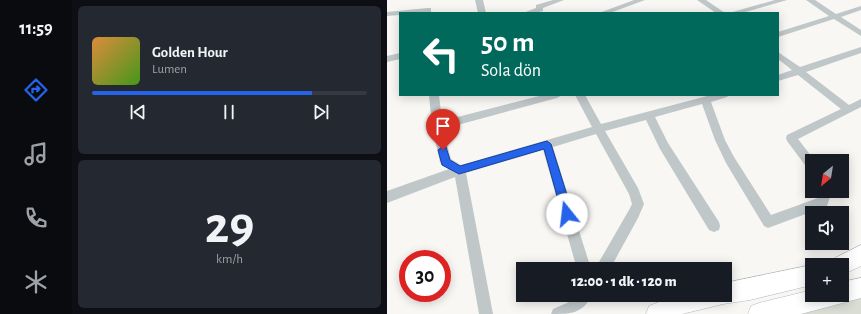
<!DOCTYPE html>
<html lang="tr">
<meta charset="utf-8">
<style>
:root{--surface:#171b24;--page:#242831;--text:#f1f3f6;--muted:#9ea1a6;--line:#363941;--accent:#2563eb}
body{margin:0;font-family:"Alegreya Sans",sans-serif;background:var(--page);color:var(--text);height:100vh;display:flex;flex-direction:column;font-size:15px;white-space:nowrap}
*{box-sizing:border-box;margin:0}
p{font-size:13px;color:var(--muted)}
.icon{flex:none;width:22px;height:22px;fill:none;stroke:currentColor;stroke-width:2;stroke-linecap:round;stroke-linejoin:round}
.map{position:relative;flex:1;overflow:hidden}
.sheet{display:flex;flex-direction:column;gap:6px;padding:6px;background:#0d0f14;width:315px}
.sheet>*{flex:none}
.guide{position:absolute;left:12px;top:12px;width:380px;height:84px;border-radius:0px;box-shadow:0 2px 10px #0003;background:#00695c;color:#fff;overflow:hidden}
.needle{width:26px;rotate:210deg}
.buttons{position:absolute;left:418px;top:154px;display:grid;gap:8px}
.buttons a{display:grid;place-items:center;width:44px;height:44px;border-radius:0px;background:var(--surface);box-shadow:0 2px 10px #0003;font-size:20px}
.speed{position:absolute;left:12px;top:250px;display:flex;gap:8px;font-size:20px;font-weight:700;text-align:center}
.speed>*{display:grid;place-content:center;width:52px;height:52px;border-radius:50%;background:var(--surface);box-shadow:0 2px 10px #0003;line-height:1}
.speed .limit{border:6px solid #d22;background:#fff;color:#111}
.pin{position:absolute;display:grid;place-items:center;width:34px;height:34px;color:#fff;margin:-41px -17px;border-radius:50% 50% 50% 0;rotate:-45deg;box-shadow:0 0 4px #0007}
.pin .icon{rotate:45deg}
.me{position:absolute;width:44px;margin:-22px;rotate:344deg;stroke-linejoin:round;filter:drop-shadow(0 0 3px #0008)}
.turn{display:flex;align-items:center;gap:14px;height:84px;padding:0 16px;font-size:18px}
.turn .icon{width:52px;height:52px;stroke-width:2.5}
.turn b{display:block;font-size:28px;line-height:34px}
.sheet .card{flex:1;display:flex;flex-direction:column;justify-content:center;gap:6px;min-width:0;padding:0 14px;border-radius:6px;background:var(--page)}
.sheet .dial{align-items:center;gap:0}
.dial b{font-size:52px;line-height:1}
.song{display:flex;align-items:center;gap:12px}
.cover{width:48px;height:48px;border-radius:6px;background:linear-gradient(135deg,hsl(30 70% 55%),hsl(100 70% 35%))}
.played{height:4px;border-radius:2px;background:linear-gradient(90deg,var(--accent) 80%,var(--line) 80%)}
.keys{display:flex;justify-content:space-around;direction:ltr}
.trip{position:absolute;left:129px;top:262px;width:216px;height:40px;border-radius:0px;background:var(--surface);box-shadow:0 2px 10px #0003;font-weight:800;line-height:40px;text-align:center}
main{display:flex;flex:1;min-height:0}
.tabs{display:flex;flex-direction:column;width:72px;justify-content:space-around;align-items:center;background:#090b0e;color:var(--muted)}
.tabs .icon{width:28px;height:28px}
.tabs .active{color:var(--accent)}
.tabs b{font-size:18px;color:var(--text)}
.map>svg:first-child{display:block}
.green{fill:#d9ddd3}
.lines{fill:none;stroke-linecap:round;stroke-linejoin:round}
.secondary-casing{stroke:#b0babc;stroke-width:1}
.minor{fill:#c0c7c9;fill-rule:evenodd}
.secondary{fill:#fff;fill-rule:evenodd}
.route{fill:#2563eb;stroke:#184099}
</style>
<main>
<nav class="tabs">
<b>11:59</b>
<svg class="icon active" aria-label="directions" viewBox="0 0 24 24"><path d="M12 3l9 9-9 9-9-9zM9 14v-3h6M13 9l2 2-2 2"/></svg>
<svg class="icon" aria-label="music" viewBox="0 0 24 24"><path d="M9 18V5l10-2v13"/><circle cx="6" cy="18" r="3"/><circle cx="16" cy="16" r="3"/></svg>
<svg class="icon" aria-label="phone" viewBox="0 0 24 24"><path d="M5 4h4l2 5-3 2q2 4 5 5l2-3 5 2v4C11 20 4 13 5 4z"/></svg>
<svg class="icon" aria-label="climate" viewBox="0 0 24 24"><path d="M12 3v18M4 7l16 10M4 17L20 7"/></svg>
</nav>
<section class="sheet">
<div class="card">
<div class="song"><i class="cover"></i><div><b>Golden Hour</b><p>Lumen</p></div></div>
<div class="played"></div>
<div class="keys"><svg class="icon" aria-label="previous" viewBox="0 0 24 24"><path d="M18 5L8 12l10 7zM5 5v14"/></svg><svg class="icon" aria-label="pause" viewBox="0 0 24 24"><path d="M8 5v14M16 5v14"/></svg><svg class="icon" aria-label="next" viewBox="0 0 24 24"><path d="M6 5l10 7-10 7zM19 5v14"/></svg></div>
</div>
<div class="card dial"><b>29</b><p>km/h</p></div>
</section>
<div class="map">
<svg width="474" height="314" viewBox="0 0 474 314">
<rect width="100%" height="100%" fill="#f8f7f4"/>
<path class="green" d="M474,285V314H377L455,295Z"/>
<g class="lines">
<g class="secondary-casing">
<g id="secondary">
<path d="M474,245V266L455,275V265H445L448,258Z"/>
<path d="M425,265V285L363,300L336,304L295,314H259L262,306L289,295H338V283Z"/>
<path d="M474,278V298L414,314H361L364,306L372,303L425,290V295H455V282Z"/>
</g>
</g>
<g class="minor">
<path d="M88,0H96L99,13H91Z"/>
<path d="M166,0H177L156,8V11L148,13H136L149,8V5Z"/>
<path d="M247,0H258L223,13H212Z"/>
<path d="M310,0H319L338,13H329Z"/>
<path d="M388,0H400L355,13H342Z"/>
<path d="M419,0H428L449,14L474,6V10L454,17L474,30V36L447,19L391,37V32L442,16Z"/>
<path d="M41,8H44V12L13,13V15L0,16V12Z"/>
<path d="M474,47V53L419,72L462,105L474,99V107L411,139L428,161H425V171L421,169L400,141L399,138L400,135L454,109L411,75L391,81V75L405,70L391,59V52L413,67Z"/>
<path d="M13,53V59L0,62V56Z"/>
<path d="M42,95H52L55,121L156,95H175L170,98L56,129L64,159L74,165L205,127L188,95H198L214,124L324,95H342L340,97L324,102L338,140L347,157L384,215L431,198L433,191H445L440,206L381,228L377,226L339,163L328,140L315,104L268,117L281,143L332,222L333,226L332,230L327,232L322,230L273,149L259,120L218,131L251,188L257,204L251,218L223,269H208L242,210L245,204L242,194L209,134L166,147L204,269H190L156,150L79,173L106,314H92L68,177L0,203V191L62,169L55,165L53,162L45,126Z"/>
<path d="M188,295H205C196,314 183,314 164,314L166,309L182,302Z"/>
</g>
<use href="#secondary" class="secondary"/>
</g>
<path class="route" d="M160,141L164,144L186,214L184,217L180,219L177,217L175,214L157,149L72,174L55,165L51,150L56,146L59,147L63,160L73,166Z"/>
</svg>
<div class="buttons">
<a><svg class="needle" viewBox="-14 -14 28 28"><path d="M0-13l5 13h-10z" fill="#e53935"/><path d="M0 13l5-13h-10z" fill="#9ea1a6"/></svg></a>
<a><svg class="icon" aria-label="sound" viewBox="0 0 24 24"><path d="M4 9h4l5-4v14l-5-4H4zM17 9q2 3 0 6"/></svg></a>
<a>+</a>
</div>
<div class="speed"><div class="limit">30</div></div>
<div class="pin" style="left:56px;top:150px;background:#d93025"><svg class="icon" aria-label="arrive" viewBox="0 0 24 24"><path d="M6 21V4h12l-3 4 3 4H6"/></svg></div>
<svg class="me" style="left:180px;top:214px" viewBox="-20 -20 40 40"><circle r="19" fill="#fff"/><path d="M0-13L10 11 0 6-10 11z" fill="#2563eb"/></svg>
<div class="trip">12:00 · 1 dk · 120 m</div>
<div class="guide">
<div class="turn"><svg class="icon" aria-label="left" viewBox="0 0 24 24"><path d="M17 20v-9H6M10 6l-5 5 5 5"/></svg><div><b>50 m</b>Sola dön</div></div>
</div>
</div>
</main>
